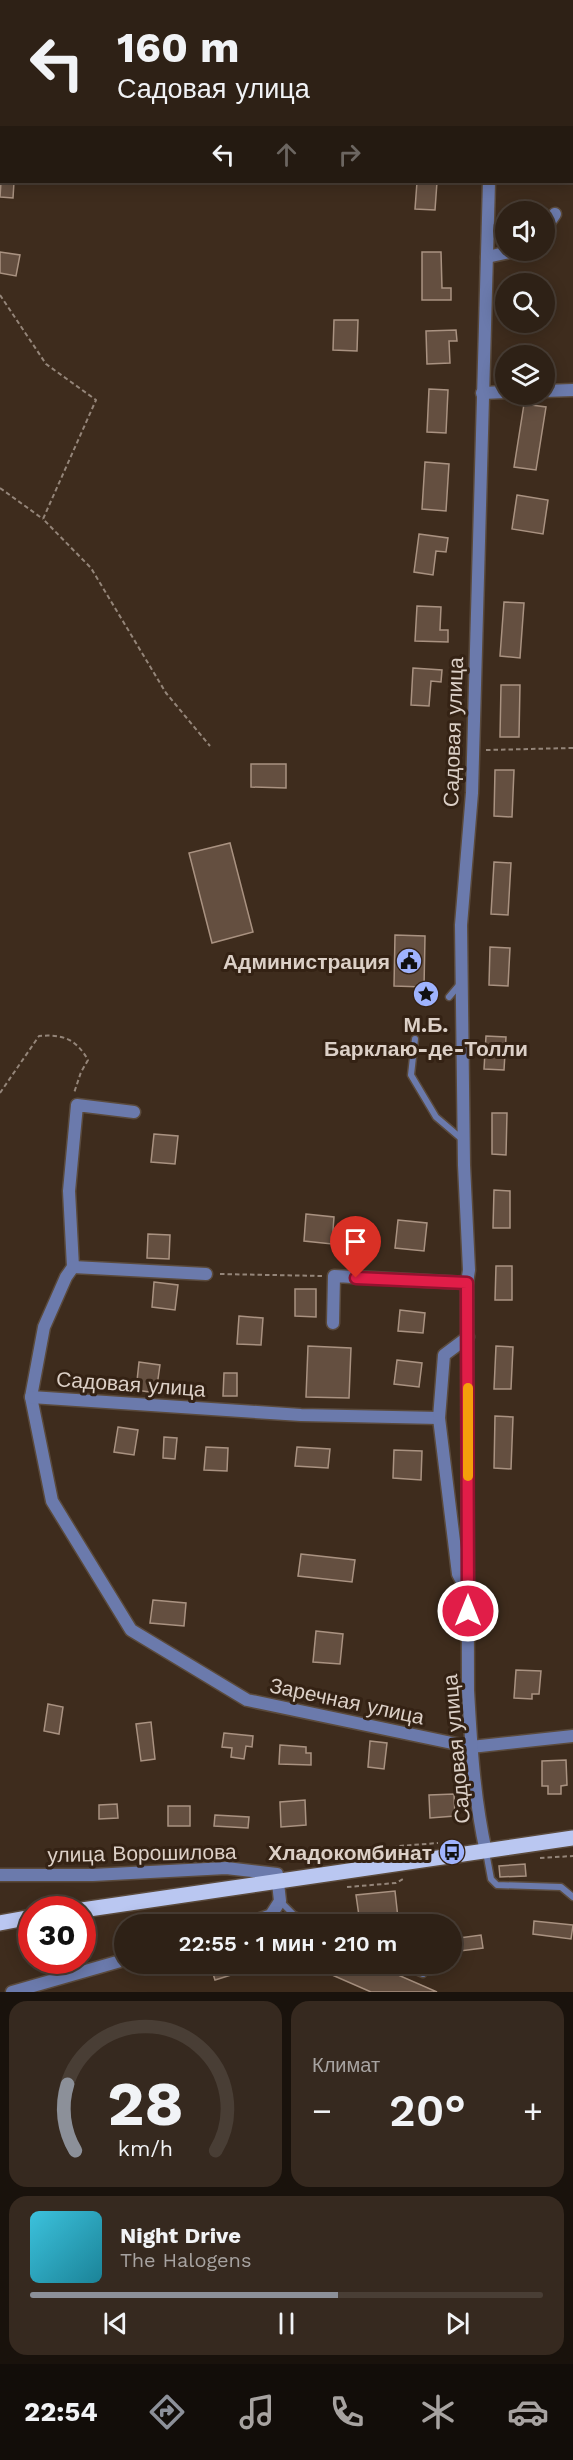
<!DOCTYPE html>
<html lang="ru">
<meta charset="utf-8">
<style>
:root{--surface:#2e2116;--page:#36291f;--text:#f1f3f6;--muted:#a7a3a1;--line:#493e35;--accent:#8c9099}
body{margin:0;font-family:"Work Sans",sans-serif;background:var(--page);color:var(--text);height:100vh;display:flex;flex-direction:column;font-size:22px;white-space:nowrap}
*{box-sizing:border-box;margin:0}
p{font-size:20px;color:var(--muted)}
.icon{flex:none;width:33px;height:33px;fill:none;stroke:currentColor;stroke-width:2;stroke-linecap:round;stroke-linejoin:round}
.map{position:relative;height:1992px;overflow:hidden}
.sheet{display:flex;flex-direction:column;gap:9px;padding:9px;background:#19120c;flex:1}
.sheet>*{flex:none}
.banner{position:absolute;left:0px;top:0px;width:573px;height:183px;box-shadow:0 3px 15px #0003,0 0 0 2px var(--line);background:#2e2116;color:var(--text);overflow:hidden}
.tools{position:absolute;left:495px;top:201px;display:grid;gap:12px}
.tools a{display:grid;place-items:center;width:60px;height:60px;border-radius:50%;background:var(--surface);box-shadow:0 3px 15px #0003,0 0 0 2px var(--line);font-size:30px}
.speed{position:absolute;left:18px;top:1896px;display:flex;gap:12px;font-size:30px;font-weight:700;text-align:center}
.speed>*{display:grid;place-content:center;width:78px;height:78px;border-radius:50%;background:var(--surface);box-shadow:0 3px 15px #0003,0 0 0 2px var(--line);line-height:1}
.speed .limit{border:9px solid #d22;background:#fff;color:#111}
.pin{position:absolute;display:grid;place-items:center;width:51px;height:51px;color:#fff;margin:-62px -26px;border-radius:50% 50% 50% 0;rotate:-45deg;box-shadow:0 0 6px #0007}
.pin .icon{rotate:45deg}
.me{position:absolute;width:66px;margin:-33px;rotate:0deg;stroke-linejoin:round;filter:drop-shadow(0 0 4px #0008)}
.turn{display:flex;align-items:center;gap:21px;height:126px;padding:0 18px;font-size:27px}
.turn .icon{width:78px;height:78px;stroke-width:2.5}
.turn b{display:block;font-size:42px;line-height:51px}
.lanes{display:flex;align-items:center;height:57px;padding:0 18px;background:#0003;justify-content:center;gap:30px;direction:ltr}
.lanes .off{opacity:.35}
.big{font-size:45px;font-weight:600;line-height:1.1}
.sheet .widget{flex:1;display:flex;flex-direction:column;justify-content:center;gap:9px;min-width:0;padding:0 21px;border-radius:18px;background:var(--page)}
.sheet .dial{align-items:center;gap:0}
.dial svg{height:156px;overflow:visible;fill:none;stroke:var(--line);stroke-width:7;stroke-linecap:round;text-anchor:middle}
.dial text{fill:var(--text);stroke:none}
.song{display:flex;align-items:center;gap:18px}
.cover{width:72px;height:72px;border-radius:9px;background:linear-gradient(135deg,hsl(190 70% 55%),hsl(190 70% 35%))}
.played{height:6px;border-radius:3px;background:linear-gradient(90deg,var(--accent) 60%,var(--line) 60%)}
.keys{display:flex;justify-content:space-around;direction:ltr}
.heat{display:flex;justify-content:space-between;align-items:center;font-size:33px;direction:ltr}
.sheet .tiles{flex:1;display:grid;gap:9px;grid-template-columns:1fr 1fr}
.widget:last-child{grid-column:span 2}
.trip{position:absolute;left:114px;top:1914px;width:348px;height:60px;border-radius:30px;background:var(--surface);box-shadow:0 3px 15px #0003,0 0 0 2px var(--line);font-weight:600;line-height:60px;text-align:center}
.tabs{display:flex;height:96px;justify-content:space-around;align-items:center;background:#120d09;color:var(--muted)}
.tabs .icon{width:42px;height:42px}
.tabs .active{color:var(--accent)}
.tabs b{font-size:27px;color:var(--text)}
.map>svg:first-child{display:block}
.building{fill:#644f40;stroke:#a99281;stroke-width:1.5}
.lines{fill:none;stroke-linecap:round;stroke-linejoin:round}
.lane-casing{stroke:#5a4a3c;stroke-width:9}
.street-casing{stroke:#5a4a3c;stroke-width:15}
.primary-casing{stroke:#5a4a3c;stroke-width:18}
.path{stroke:#948579;stroke-width:2;stroke-dasharray:4.5 3;stroke-linecap:butt}
.lane{stroke:#6b7aac;stroke-width:6}
.street{stroke:#6b7aac;stroke-width:12}
.primary{stroke:#bac7f1;stroke-width:15}
.route-casing{stroke:#92132f;stroke-width:15}
.route{stroke:#e11d48;stroke-width:10}
.slow{stroke:#f59e0b;stroke-width:10}
.labels{text-anchor:middle;dominant-baseline:central;stroke-width:6;stroke-linejoin:round;paint-order:stroke}
.street-label{font-size:21px;fill:#dcd0c7;stroke:#342214}
.poi-label{font-size:21px;font-weight:bold;fill:#dcd0c7;stroke:#342214;text-anchor:end}
</style>
<div class="map">
<svg width="573" height="1992" viewBox="0 0 573 1992">
<rect width="100%" height="100%" fill="#3e2c1d"/>
<g class="building">
<path d="M1,182H14L13,198L0,197Z"/>
<path d="M417,182H437L435,210L415,209Z"/>
<path d="M0,252L20,255L16,276L0,273Z"/>
<path d="M422,252H441L442,288H451V300H422Z"/>
<path d="M334,320H358L357,351L333,350Z"/>
<path d="M456,330L457,341H449L450,363L427,364L426,331Z"/>
<path d="M429,389L448,390L446,433L427,432Z"/>
<path d="M524,404L546,407L536,470L514,467Z"/>
<path d="M425,462L449,464L446,511L422,509Z"/>
<path d="M517,495L548,500L543,534L512,529Z"/>
<path d="M419,534L448,538L446,552L436,551L433,575L414,572Z"/>
<path d="M504,602L524,603L520,658L500,656Z"/>
<path d="M417,606L441,607L440,630H448V642L415,641Z"/>
<path d="M413,668L442,670L441,682L431,681L429,706L411,705Z"/>
<path d="M501,685H520L519,737H500Z"/>
<path d="M251,764H286V788L251,787Z"/>
<path d="M495,770H514L512,817L494,816Z"/>
<path d="M230,843L253,932L212,943L189,853Z"/>
<path d="M494,862L511,863L508,915L491,914Z"/>
<path d="M395,935L425,936L424,987L394,986Z"/>
<path d="M490,947L510,948L508,986L489,985Z"/>
<path d="M486,1036L506,1037L504,1070L484,1069Z"/>
<path d="M492,1113H507L506,1155L492,1154Z"/>
<path d="M154,1134L178,1136L175,1164L151,1162Z"/>
<path d="M494,1190L510,1191V1228H493Z"/>
<path d="M306,1214L334,1217L332,1244L304,1241Z"/>
<path d="M398,1220L427,1223L424,1251L395,1248Z"/>
<path d="M148,1234L170,1235L169,1259L147,1258Z"/>
<path d="M496,1266H512V1300H495Z"/>
<path d="M154,1282L178,1285L175,1310L152,1307Z"/>
<path d="M295,1289H316V1317L295,1316Z"/>
<path d="M400,1310L425,1313L423,1333L398,1331Z"/>
<path d="M239,1316L263,1318L261,1345L237,1344Z"/>
<path d="M308,1346L351,1348L349,1398L306,1397Z"/>
<path d="M496,1346L513,1347L511,1389H494Z"/>
<path d="M397,1360L422,1363L419,1387L394,1384Z"/>
<path d="M139,1362L160,1365L156,1393L136,1390Z"/>
<path d="M224,1373H237V1396H223Z"/>
<path d="M495,1416L513,1417L511,1469L494,1468Z"/>
<path d="M118,1427L138,1430L134,1455L114,1452Z"/>
<path d="M164,1437L177,1438L175,1459L163,1458Z"/>
<path d="M206,1447L228,1448L227,1471L204,1470Z"/>
<path d="M297,1447L330,1449L328,1468L295,1466Z"/>
<path d="M394,1450L422,1451L421,1480L393,1478Z"/>
<path d="M301,1554L355,1560L352,1582L298,1576Z"/>
<path d="M153,1600L186,1603L184,1626L150,1623Z"/>
<path d="M316,1631L343,1634L340,1664L313,1662Z"/>
<path d="M516,1670L541,1671L539,1694H532V1699L514,1698Z"/>
<path d="M48,1704L63,1707L59,1734L44,1731Z"/>
<path d="M151,1722L155,1759L141,1761L136,1724Z"/>
<path d="M224,1733L253,1736L252,1747L246,1746L244,1759L231,1757L232,1748L222,1747Z"/>
<path d="M370,1741L387,1743L384,1769L368,1767Z"/>
<path d="M280,1745L306,1747V1753H311V1765L279,1764Z"/>
<path d="M566,1760L567,1785L561,1786V1794H548V1786H542V1761Z"/>
<path d="M454,1794L455,1816L430,1818L429,1795Z"/>
<path d="M305,1800L306,1825L281,1827L280,1802Z"/>
<path d="M117,1804L118,1818L99,1819V1805Z"/>
<rect x="168" y="1806" width="22" height="20"/>
<path d="M215,1815L249,1817L248,1828L214,1826Z"/>
<path d="M525,1864L526,1876L500,1877L499,1866Z"/>
<path d="M395,1891L398,1918L360,1923L356,1895Z"/>
<path d="M534,1921L573,1925L571,1939L533,1934Z"/>
<path d="M481,1935L483,1948L452,1952V1939Z"/>
<path d="M210,1964H259L260,1966L215,1980Z"/>
<path d="M307,1964H373L437,1992H371Z"/>
</g>
<g class="lines">
<g class="lane-casing">
<g id="lane">
<path d="M449,997L460,984"/>
<path d="M415,1039L411,1075L436,1117L463,1140"/>
<path d="M486,1852L491,1879L497,1885L561,1887L573,1897"/>
<path d="M280,1901L294,1915L315,1924"/>
<path d="M400,1964L423,1974"/>
</g>
</g>
<g class="street-casing">
<g id="street">
<path d="M494,2V0"/>
<path d="M544,230L555,214"/>
<path d="M487,257L519,250"/>
<path d="M544,391L573,390"/>
<path d="M482,393L506,392"/>
<path d="M134,1112L77,1105L69,1191L73,1267L66,1277L44,1327L31,1397L52,1501L131,1630L247,1700L471,1747L573,1736"/>
<path d="M73,1267L206,1274"/>
<path d="M333,1323L334,1276L467,1283"/>
<path d="M31,1397L301,1415L439,1418"/>
<path d="M467,1591L458,1574L439,1418L444,1355L468,1337"/>
<path d="M486,1852C474,1798 471,1744 468,1690L467,1283L469,1270L464,1165L461,925L472,793L489,182"/>
<path d="M0,1875H93L226,1868L277,1874L280,1901L271,1915L247,1924"/>
<path d="M12,1992L124,1960"/>
</g>
</g>
<g class="primary-casing">
<g id="primary">
<path d="M82,1910L573,1838"/>
<path d="M0,1923L32,1917"/>
</g>
</g>
<g class="path">
<path d="M0,295L46,364L96,400L43,519L91,568L166,693L210,746"/>
<path d="M0,488L43,519"/>
<path d="M486,750L573,748"/>
<path d="M0,1093L39,1036C63,1034 76,1039 88,1060L81,1072L74,1093"/>
<path d="M220,1274L322,1276"/>
<path d="M385,1850L399,1846L438,1843"/>
<path d="M540,1858L573,1856"/>
<path d="M347,1887L396,1883L403,1879"/>
</g>
<use href="#lane" class="lane"/>
<use href="#street" class="street"/>
<use href="#primary" class="primary"/>
</g>
<g class="lines">
<g class="route-casing">
<path id="route" d="M356,1278L467,1283L468,1611"/>
</g>
<use href="#route" class="route"/>
<path class="slow" d="M468,1476V1388"/>
</g>
<defs>
<g id="civic-disc" transform="scale(1.35)"><circle r="9.5" fill="#9fb3fd" stroke="#342214"/><path d="M-.6-6.5H3V-4.5H.6V-3L4-1V1h2V6H-6V1h2V-1L-.6-3ZM-1.2 2.5V6h2.4V2.5Z" fill="#111"/></g>
<g id="sight-disc" transform="scale(1.35)"><circle r="9.5" fill="#9fb3fd" stroke="#342214"/><path d="M0-6L1.8-2.2L6-1.7L2.9 1.2L3.7 5.4L0 3.3L-3.7 5.4L-2.9 1.2L-6-1.7L-1.8-2.2Z" fill="#111"/></g>
<g id="bus-disc" transform="scale(1.35)"><circle r="9.5" fill="#9fb3fd" stroke="#342214"/><path d="M-5-6H5V4H4V6H2V4H-2V6H-4V4H-5ZM-3.5-4V0h7V-4ZM-3.5 1.2v1.5H-2V1.2ZM2 1.2v1.5H3.5V1.2Z" fill="#111"/></g>
</defs>
<g fill-rule="evenodd">
<use href="#civic-disc" x="409" y="961"/>
<use href="#sight-disc" x="426" y="994"/>
<use href="#bus-disc" x="452" y="1852"/>
</g>
<g class="labels">
<g class="street-label">
<text transform="translate(453 732) rotate(-88)">Садовая улица</text>
<text transform="translate(131 1384) rotate(4)">Садовая улица</text>
<text transform="translate(347 1701) rotate(12)">Заречная улица</text>
<text transform="translate(456 1749) rotate(-95)">Садовая улица</text>
<text transform="translate(142 1853) rotate(-1)">улица Ворошилова</text>
</g>
<g class="poi-label">
<text x="390" y="961">Администрация</text>
<text x="426" y="1024" text-anchor="middle">М.Б.<tspan x="426" dy="24">Барклаю-де-Толли</tspan></text>
<text x="432" y="1852">Хладокомбинат</text>
</g>
</g>
</svg>
<div class="tools">
<a><svg class="icon" aria-label="sound" viewBox="0 0 24 24"><path d="M4 9h4l5-4v14l-5-4H4zM17 9q2 3 0 6"/></svg></a>
<a><svg class="icon" aria-label="search" viewBox="0 0 24 24"><circle cx="10" cy="10" r="6"/><path d="M15 15l6 6"/></svg></a>
<a><svg class="icon" aria-label="layers" viewBox="0 0 24 24"><path d="M12 4l9 5-9 5-9-5zM3 14l9 5 9-5"/></svg></a>
</div>
<div class="speed"><div class="limit">30</div></div>
<div class="pin" style="left:356px;top:1278px;background:#d93025"><svg class="icon" aria-label="arrive" viewBox="0 0 24 24"><path d="M6 21V4h12l-3 4 3 4H6"/></svg></div>
<svg class="me" style="left:468px;top:1611px" viewBox="-20 -20 40 40"><circle r="17" fill="#e11d48" stroke="#fff" stroke-width="3"/><path d="M0-11L8 9 0 5-8 9z" fill="#fff"/></svg>
<div class="trip">22:55 · 1 мин · 210 m</div>
<div class="banner">
<div class="turn"><svg class="icon" aria-label="left" viewBox="0 0 24 24"><path d="M17 20v-9H6M10 6l-5 5 5 5"/></svg><div><b>160 m</b>Садовая улица</div></div>
<div class="lanes"><svg class="icon" aria-label="left" viewBox="0 0 24 24"><path d="M17 20v-9H6M10 6l-5 5 5 5"/></svg><svg class="icon off" aria-label="ahead" viewBox="0 0 24 24"><path d="M12 20V5M6 11l6-6 6 6"/></svg><svg class="icon off" aria-label="right" viewBox="0 0 24 24"><path d="M7 20v-9h11M14 6l5 5-5 5"/></svg></div>
</div>
</div>
<section class="sheet">
<div class="tiles">
<div class="widget dial"><svg viewBox="0 0 100 80">
<path d="M14 69A42 42 0 1 1 86 69"/>
<path d="M14 69A42 42 0 0 1 10 35" stroke="#8c9099"/>
<text x="50" y="56" font-size="32" font-weight="700">28</text>
<text x="50" y="72" font-size="11">km/h</text>
</svg></div>
<div class="widget"><p>Климат</p>
<div class="heat"><a>−</a><b class="big">20°</b><a>+</a></div>
</div>
<div class="widget">
<div class="song"><i class="cover"></i><div><b>Night Drive</b><p>The Halogens</p></div></div>
<div class="played"></div>
<div class="keys"><svg class="icon" aria-label="previous" viewBox="0 0 24 24"><path d="M18 5L8 12l10 7zM5 5v14"/></svg><svg class="icon" aria-label="pause" viewBox="0 0 24 24"><path d="M8 5v14M16 5v14"/></svg><svg class="icon" aria-label="next" viewBox="0 0 24 24"><path d="M6 5l10 7-10 7zM19 5v14"/></svg></div>
</div>
</div>
</section>
<nav class="tabs">
<b>22:54</b>
<svg class="icon active" aria-label="directions" viewBox="0 0 24 24"><path d="M12 3l9 9-9 9-9-9zM9 14v-3h6M13 9l2 2-2 2"/></svg>
<svg class="icon" aria-label="music" viewBox="0 0 24 24"><path d="M9 18V5l10-2v13"/><circle cx="6" cy="18" r="3"/><circle cx="16" cy="16" r="3"/></svg>
<svg class="icon" aria-label="phone" viewBox="0 0 24 24"><path d="M5 4h4l2 5-3 2q2 4 5 5l2-3 5 2v4C11 20 4 13 5 4z"/></svg>
<svg class="icon" aria-label="climate" viewBox="0 0 24 24"><path d="M12 3v18M4 7l16 10M4 17L20 7"/></svg>
<svg class="icon" aria-label="car" viewBox="0 0 24 24"><path d="M5 17H2v-5l4-1 3-4h7l3 4 3 1v5h-3M9 17h6M6 11h13"/><circle cx="7" cy="17" r="2"/><circle cx="17" cy="17" r="2"/></svg>
</nav>
